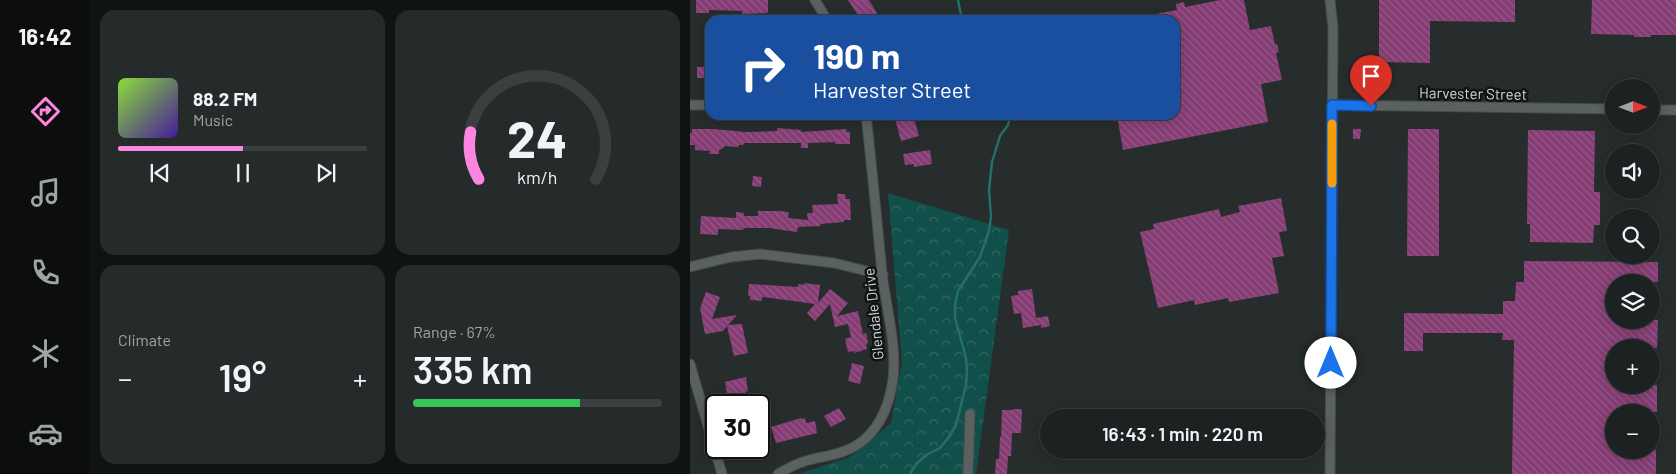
<!DOCTYPE html>
<meta charset="utf-8">
<style>
:root{--surface:#1c2221;--page:#252a2a;--text:#f1f3f6;--muted:#a0a4a5;--line:#3a3f3f;--accent:#fd86e1}
body{margin:0;font-family:Barlow,sans-serif;background:var(--page);color:var(--text);height:100vh;display:flex;flex-direction:column;font-size:19px;white-space:nowrap}
*{box-sizing:border-box;margin:0}
p{font-size:16px;color:var(--muted)}
.icon{flex:none;width:28px;height:28px;fill:none;stroke:currentColor;stroke-width:2;stroke-linecap:round;stroke-linejoin:round}
.map{position:relative;flex:1;overflow:hidden}
.drawer{display:flex;flex-direction:column;gap:10px;padding:10px;background:#0f1312;width:600px}
.drawer>*{flex:none}
.hud{position:absolute;left:15px;top:15px;width:475px;height:105px;border-radius:15px;box-shadow:0 2px 12px #0003,0 0 0 1px var(--line);background:#1a4fa0;color:#fff;overflow:hidden}
.needle{width:32px;rotate:90deg}
.buttons{position:absolute;left:915px;top:79px;display:grid;gap:10px}
.buttons a{display:grid;place-items:center;width:55px;height:55px;border-radius:50%;background:var(--surface);box-shadow:0 2px 12px #0003,0 0 0 1px var(--line);font-size:25px}
.speed{position:absolute;left:15px;top:394px;display:flex;gap:10px;font-size:25px;font-weight:700;text-align:center}
.speed>*{display:grid;place-content:center;width:65px;height:65px;border-radius:50%;background:var(--surface);box-shadow:0 2px 12px #0003,0 0 0 1px var(--line);line-height:1}
.speed .limit{border:2px solid #111;border-radius:8px;background:#fff;color:#111}
.pin{position:absolute;display:grid;place-items:center;width:42px;height:42px;color:#fff;margin:-51px -21px;border-radius:50% 50% 50% 0;rotate:-45deg;box-shadow:0 0 5px #0007}
.pin .icon{rotate:45deg}
.me{position:absolute;width:55px;margin:-28px;rotate:0deg;stroke-linejoin:round;filter:drop-shadow(0 0 4px #0008)}
.turn{display:flex;align-items:center;gap:18px;height:105px;padding:0 25px;font-size:22px}
.turn .icon{width:65px;height:65px;stroke-width:2.5}
.turn b{display:block;font-size:35px;line-height:42px}
.big{font-size:38px;font-weight:600;line-height:1.1}
.drawer .card{flex:1;display:flex;flex-direction:column;justify-content:center;gap:8px;min-width:0;padding:0 18px;border-radius:15px;background:var(--page)}
.drawer .dial{align-items:center;gap:0}
.dial svg{height:130px;overflow:visible;fill:none;stroke:var(--line);stroke-width:7;stroke-linecap:round;text-anchor:middle}
.dial text{fill:var(--text);stroke:none}
.song{display:flex;align-items:center;gap:15px}
.cover{width:60px;height:60px;border-radius:8px;background:linear-gradient(135deg,hsl(90 70% 55%),hsl(260 70% 35%))}
.played{height:5px;border-radius:2px;background:linear-gradient(90deg,var(--accent) 50%,var(--line) 50%)}
.keys{display:flex;justify-content:space-around;direction:ltr}
.heat{display:flex;justify-content:space-between;align-items:center;font-size:28px;direction:ltr}
.charge{height:8px;border-radius:4px;background:linear-gradient(90deg,#34c759 67%,var(--line) 0)}
.drawer .tiles{flex:1;display:grid;gap:10px;grid-template-columns:repeat(2,1fr)}
.trip{position:absolute;left:350px;top:409px;width:285px;height:50px;border-radius:25px;background:var(--surface);box-shadow:0 2px 12px #0003,0 0 0 1px var(--line);font-weight:600;line-height:50px;text-align:center}
main{display:flex;flex:1;min-height:0}
.tabs{display:flex;flex-direction:column;width:90px;justify-content:space-around;align-items:center;background:#0b0e0d;color:var(--muted)}
.tabs .icon{width:35px;height:35px}
.tabs .current{color:var(--accent)}
.tabs b{font-size:22px;color:var(--text)}
.map>svg:first-child{display:block}
.park{fill:url(#park-crowns)}
.lines{fill:none;stroke-linecap:round;stroke-linejoin:round}
.stream{stroke:#246f6a;stroke-width:2.5}
.building{fill:url(#building-back-hatch)}
.minor-casing{stroke:#464b4a;stroke-width:11}
.minor{stroke:#5a6261;stroke-width:9}
.route-casing{stroke:#114b97;stroke-width:12}
.route{stroke:#1a73e8;stroke-width:9}
.slow{stroke:#f59e0b;stroke-width:9}
.labels{text-anchor:middle;dominant-baseline:central;stroke-width:5;stroke-linejoin:round;paint-order:stroke}
.street-label{font-size:15px;fill:#d2d6d6;stroke:#111414}
</style>
<main>
<nav class="tabs">
<b>16:42</b>
<svg class="icon current" aria-label="directions" viewBox="0 0 24 24"><path d="M12 3l9 9-9 9-9-9zM9 14v-3h6M13 9l2 2-2 2"/></svg>
<svg class="icon" aria-label="music" viewBox="0 0 24 24"><path d="M9 18V5l10-2v13"/><circle cx="6" cy="18" r="3"/><circle cx="16" cy="16" r="3"/></svg>
<svg class="icon" aria-label="phone" viewBox="0 0 24 24"><path d="M5 4h4l2 5-3 2q2 4 5 5l2-3 5 2v4C11 20 4 13 5 4z"/></svg>
<svg class="icon" aria-label="climate" viewBox="0 0 24 24"><path d="M12 3v18M4 7l16 10M4 17L20 7"/></svg>
<svg class="icon" aria-label="car" viewBox="0 0 24 24"><path d="M5 17H2v-5l4-1 3-4h7l3 4 3 1v5h-3M9 17h6M6 11h13"/><circle cx="7" cy="17" r="2"/><circle cx="17" cy="17" r="2"/></svg>
</nav>
<section class="drawer">
<div class="tiles">
<div class="card">
<div class="song"><i class="cover"></i><div><b>88.2 FM</b><p>Music</p></div></div>
<div class="played"></div>
<div class="keys"><svg class="icon" aria-label="previous" viewBox="0 0 24 24"><path d="M18 5L8 12l10 7zM5 5v14"/></svg><svg class="icon" aria-label="pause" viewBox="0 0 24 24"><path d="M8 5v14M16 5v14"/></svg><svg class="icon" aria-label="next" viewBox="0 0 24 24"><path d="M6 5l10 7-10 7zM19 5v14"/></svg></div>
</div>
<div class="card dial"><svg viewBox="0 0 100 80">
<path d="M14 69A42 42 0 1 1 86 69"/>
<path d="M14 69A42 42 0 0 1 9 40" stroke="#fd86e1"/>
<text x="50" y="56" font-size="32" font-weight="700">24</text>
<text x="50" y="72" font-size="11">km/h</text>
</svg></div>
<div class="card"><p>Climate</p>
<div class="heat"><a>−</a><b class="big">19°</b><a>+</a></div>
</div>
<div class="card"><p>Range · 67%</p><b class="big">335 km</b><div class="charge"></div></div>
</div>
</section>
<div class="map">
<svg width="986" height="474" viewBox="0 0 986 474">
<defs>
<pattern id="park-crowns" width="20" height="18" patternUnits="userSpaceOnUse" patternTransform="scale(1.25)"><rect width="20" height="18" fill="#114f4b"/><path d="M2 6a3 3 0 1 1 6 0M12 15a3 3 0 1 1 6 0" fill="none" stroke="#336864"/></pattern>
<pattern id="building-back-hatch" width="6" height="6" patternUnits="userSpaceOnUse" patternTransform="scale(1.25)"><rect width="6" height="6" fill="#853d74"/><path d="M-1 5l2 2M0 0l6 6M5-1l2 2" fill="none" stroke="#955887"/></pattern>
</defs>
<rect width="100%" height="100%" fill="#262d2c"/>
<path class="park" d="M198,193L319,230L286,474H108L160,457L201,423L212,362Z"/>
<g class="lines">
<g class="stream">
<path d="M268,0L272,20"/>
<path d="M220,474L227,463L238,454L250,448L259,437L266,425L276,385L277,372L276,358L265,318V305L268,291L290,257L299,231L301,217L299,190L302,162L310,136L318,125L321,115"/>
</g>
</g>
<g class="building">
<path d="M6,0H78V13L52,14V11L19,10V13H6Z"/>
<path d="M158,0H179L187,13L175,20H171Z"/>
<path d="M530,0H554L560,30L581,26L585,45L587,44L589,52L586,53L592,80L571,84L578,122L433,150L427,115H485V20H455V16L487,10L486,4L494,2L495,7Z"/>
<path d="M689,0H825V22L740,21V63L689,62Z"/>
<path d="M902,0H986V35H961V37H944V35L901,34Z"/>
<rect x="7" y="67" width="13" height="11"/>
<path d="M204,115H223L229,136L211,141Z"/>
<path d="M87,128L111,130V132L157,129L156,132H160V144H145V142L118,143V148H111V143H54L53,145H49L48,147L34,146V148L29,150V154H19L20,151L5,150V145H0V133H2V129H24L56,132L87,131Z"/>
<path d="M663,129H671L670,139H663Z"/>
<path d="M718,129H749V256H717Z"/>
<path d="M838,130L905,131L904,192H910V225H904L903,243L840,242V224H837Z"/>
<path d="M240,150L242,164L224,167V164L215,165L213,154Z"/>
<path d="M63,176L72,177L71,187L62,186Z"/>
<path d="M147,194H155L156,199H160L161,220H154V222L130,224L131,226L108,227L107,232L79,228H54L53,230L28,229V235L10,234L11,216L46,218V212L54,213V216H68V211H89L99,212L98,218L118,220L117,213H123L122,205L148,204Z"/>
<path d="M591,198L597,231L589,232L594,256L582,258L589,293L539,302L538,298L505,305L504,300L468,308L450,232L464,229L463,224L529,209L531,217L550,212L548,206Z"/>
<path d="M834,261L968,262V282H924V320H968L967,348H924V385H967V412H924V450H966V474H822L824,340H812L813,333H733V351H714V313L813,314V301H825L826,282H834Z"/>
<path d="M114,283L130,285L128,303L140,289L154,300L158,303L147,316L168,311L173,334L176,333L178,343L176,344L177,349L164,353L165,351L158,352L155,339L161,337L158,324L145,327L140,304L125,321L117,313L125,304L81,298L72,297V301L60,300V296H58L59,284L108,287V284L114,285Z"/>
<path d="M342,289L346,318L358,316L360,326L351,328V325L333,328L331,313L324,314L321,296L328,295V291Z"/>
<path d="M16,292L30,297L22,319L47,315L38,325L52,324L58,353L44,356L37,326L33,331L15,334L10,308Z"/>
<path d="M162,363L174,366L170,384L158,381Z"/>
<path d="M56,377L58,391L55,392L58,405H39L35,382Z"/>
<path d="M149,408L156,419L141,427L134,416Z"/>
<path d="M323,409H332L331,433H322L321,456H318L317,474H305L306,459H309L310,437H311L312,410H323Z"/>
<path d="M111,418V419L115,418L116,423L125,421L127,433L86,443L81,427Z"/>
<path d="M58,448H67L64,456L56,454Z"/>
</g>
<g class="lines">
<g class="minor-casing">
<g id="minor">
<path d="M125,0L137,20"/>
<path d="M640,0L643,28L640,474"/>
<path d="M0,105H20"/>
<path d="M643,105L924,109"/>
<path d="M961,110H986"/>
<path d="M0,267L41,257L70,254L144,263L193,275"/>
<path d="M0,364L32,474"/>
<path d="M88,474C98,468 107,463 119,460C139,455 158,454 175,439C192,424 200,401 203,379C207,344 196,308 192,273C187,221 182,168 176,115"/>
<path d="M278,474L280,414"/>
</g>
</g>
<use href="#minor" class="minor"/>
</g>
<g class="lines">
<g class="route-casing">
<path id="route" d="M641,363L642,105L681,106"/>
</g>
<use href="#route" class="route"/>
<path class="slow" d="M642,183V124"/>
</g>
<g class="labels">
<g class="street-label">
<text transform="translate(783 93) rotate(1)">Harvester Street</text>
<text transform="translate(183 314) rotate(-96)">Glendale Drive</text>
</g>
</g>
</svg>
<div class="buttons">
<a><svg class="needle" viewBox="-14 -14 28 28"><path d="M0-13l5 13h-10z" fill="#e53935"/><path d="M0 13l5-13h-10z" fill="#a0a4a5"/></svg></a>
<a><svg class="icon" aria-label="sound" viewBox="0 0 24 24"><path d="M4 9h4l5-4v14l-5-4H4zM17 9q2 3 0 6"/></svg></a>
<a><svg class="icon" aria-label="search" viewBox="0 0 24 24"><circle cx="10" cy="10" r="6"/><path d="M15 15l6 6"/></svg></a>
<a><svg class="icon" aria-label="layers" viewBox="0 0 24 24"><path d="M12 4l9 5-9 5-9-5zM3 14l9 5 9-5"/></svg></a>
<a>+</a>
<a>−</a>
</div>
<div class="speed"><div class="limit">30</div></div>
<div class="pin" style="left:681px;top:106px;background:#d93025"><svg class="icon" aria-label="arrive" viewBox="0 0 24 24"><path d="M6 21V4h12l-3 4 3 4H6"/></svg></div>
<svg class="me" style="left:641px;top:363px" viewBox="-20 -20 40 40"><circle r="19" fill="#fff"/><path d="M0-13L10 11 0 6-10 11z" fill="#1a73e8"/></svg>
<div class="trip">16:43 · 1 min · 220 m</div>
<div class="hud">
<div class="turn"><svg class="icon" aria-label="right" viewBox="0 0 24 24"><path d="M7 20v-9h11M14 6l5 5-5 5"/></svg><div><b>190 m</b>Harvester Street</div></div>
</div>
</div>
</main>
